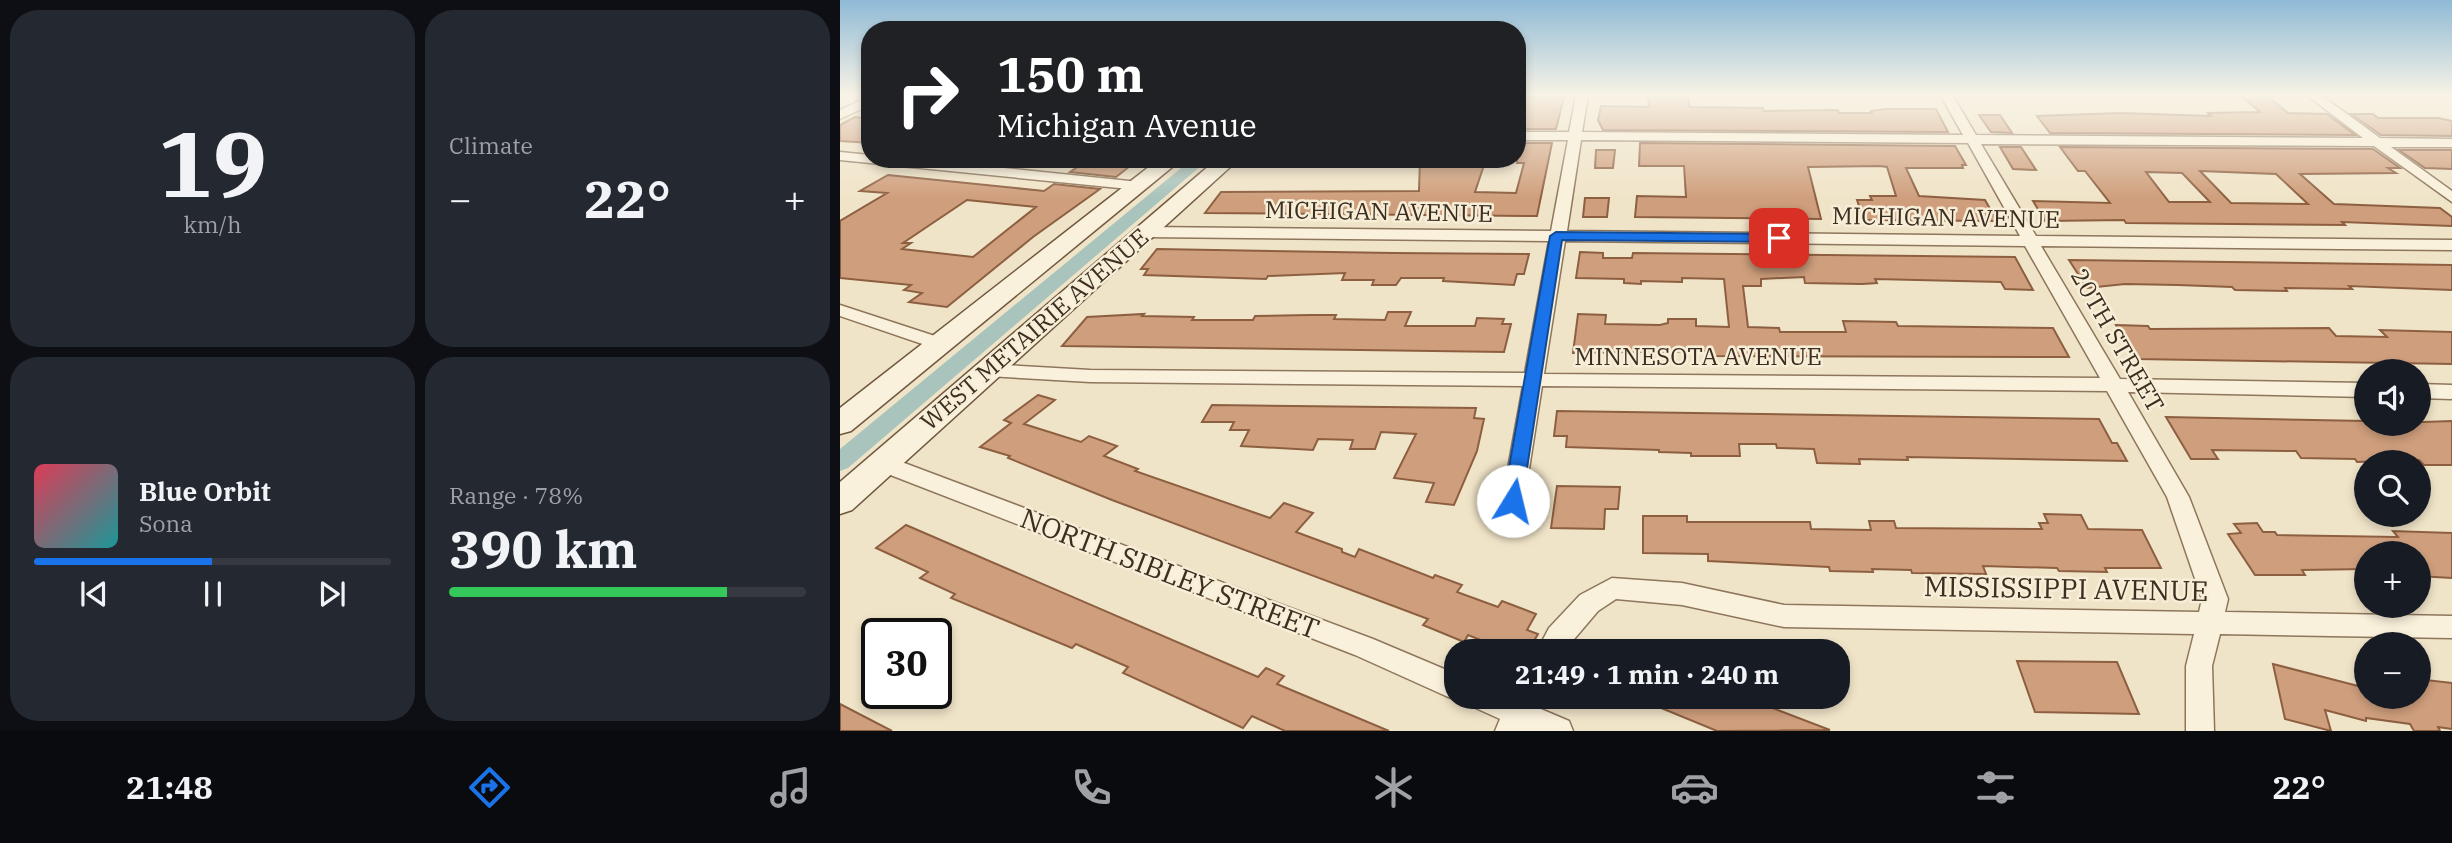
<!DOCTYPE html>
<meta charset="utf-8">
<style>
:root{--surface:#171b24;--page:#242831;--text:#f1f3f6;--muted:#9ea1a6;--line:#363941;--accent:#1a73e8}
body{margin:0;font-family:"IBM Plex Serif",serif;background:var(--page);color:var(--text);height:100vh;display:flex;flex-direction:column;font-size:26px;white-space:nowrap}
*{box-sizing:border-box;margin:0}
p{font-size:23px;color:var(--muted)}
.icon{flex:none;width:38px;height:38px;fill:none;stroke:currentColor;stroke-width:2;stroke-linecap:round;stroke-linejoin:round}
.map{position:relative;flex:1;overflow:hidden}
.panel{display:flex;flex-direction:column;gap:10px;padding:10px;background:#0d0f14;width:840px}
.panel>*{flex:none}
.top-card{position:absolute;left:21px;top:21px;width:665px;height:147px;border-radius:28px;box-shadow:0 4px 10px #0003;background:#202124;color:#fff;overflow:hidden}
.controls{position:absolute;left:1514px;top:359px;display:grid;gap:14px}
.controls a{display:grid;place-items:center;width:77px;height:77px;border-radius:50%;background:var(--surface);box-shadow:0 4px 10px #0003;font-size:35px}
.speed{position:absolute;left:21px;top:618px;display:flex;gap:14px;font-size:35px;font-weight:700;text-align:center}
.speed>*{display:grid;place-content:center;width:91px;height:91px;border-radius:50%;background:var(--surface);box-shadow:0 4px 10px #0003;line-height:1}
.speed .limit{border:4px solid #111;border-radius:10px;background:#fff;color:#111}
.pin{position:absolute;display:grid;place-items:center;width:60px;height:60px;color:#fff;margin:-30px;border-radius:14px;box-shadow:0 4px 10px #0006}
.me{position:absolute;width:77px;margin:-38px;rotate:9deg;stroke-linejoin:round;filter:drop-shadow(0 0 5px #0008)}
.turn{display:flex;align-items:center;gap:24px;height:147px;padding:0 21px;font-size:32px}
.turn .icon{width:91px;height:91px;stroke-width:2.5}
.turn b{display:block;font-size:49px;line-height:60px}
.big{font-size:52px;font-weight:800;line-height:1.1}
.panel .card{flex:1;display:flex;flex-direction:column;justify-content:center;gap:10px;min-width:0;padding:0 24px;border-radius:28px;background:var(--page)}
.panel .dial{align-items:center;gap:0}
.dial b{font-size:91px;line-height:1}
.song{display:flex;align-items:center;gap:21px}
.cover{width:84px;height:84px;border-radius:10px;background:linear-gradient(135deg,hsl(350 70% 55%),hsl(180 70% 35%))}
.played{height:7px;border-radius:4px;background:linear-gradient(90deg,var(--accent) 50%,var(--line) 50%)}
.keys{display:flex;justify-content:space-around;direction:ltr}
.heat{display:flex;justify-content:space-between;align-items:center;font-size:38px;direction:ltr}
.charge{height:10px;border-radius:5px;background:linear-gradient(90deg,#34c759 78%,var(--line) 0)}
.panel .tiles{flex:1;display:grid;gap:10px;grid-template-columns:repeat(2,1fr)}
.trip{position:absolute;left:604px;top:639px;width:406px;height:70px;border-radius:28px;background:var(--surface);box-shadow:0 4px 10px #0003;font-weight:800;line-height:70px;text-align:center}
.tab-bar{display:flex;height:112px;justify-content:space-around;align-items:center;background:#090b0e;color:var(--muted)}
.tab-bar .icon{width:49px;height:49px}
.tab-bar .current{color:var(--accent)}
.tab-bar b{font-size:32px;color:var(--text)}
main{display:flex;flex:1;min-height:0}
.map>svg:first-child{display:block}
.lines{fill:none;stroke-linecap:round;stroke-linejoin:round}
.canal{fill:#a9c4bc;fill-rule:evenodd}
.building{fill:#cf9f7d;stroke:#8d5f41;stroke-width:2;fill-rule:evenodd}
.street-casing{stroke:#8d765c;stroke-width:3}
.secondary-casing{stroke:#6f573f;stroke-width:3}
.street{fill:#faf1dc;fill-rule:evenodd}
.secondary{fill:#faf1dc;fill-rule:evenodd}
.route{fill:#1a73e8;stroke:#114b97;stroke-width:2}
.labels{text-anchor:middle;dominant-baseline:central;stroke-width:5;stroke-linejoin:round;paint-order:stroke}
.street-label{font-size:24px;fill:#3d2e20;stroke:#f7eed8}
.near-street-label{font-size:28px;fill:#3d2e20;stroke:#f7eed8}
</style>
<main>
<section class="panel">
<div class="tiles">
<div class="card dial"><b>19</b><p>km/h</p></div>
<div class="card"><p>Climate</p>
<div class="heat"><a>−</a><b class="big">22°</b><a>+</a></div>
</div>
<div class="card">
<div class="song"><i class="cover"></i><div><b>Blue Orbit</b><p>Sona</p></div></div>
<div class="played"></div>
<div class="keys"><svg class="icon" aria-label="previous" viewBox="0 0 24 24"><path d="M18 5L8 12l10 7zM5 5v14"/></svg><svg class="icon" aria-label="pause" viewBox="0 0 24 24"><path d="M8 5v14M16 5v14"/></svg><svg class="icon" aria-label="next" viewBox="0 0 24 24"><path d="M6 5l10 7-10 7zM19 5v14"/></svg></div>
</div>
<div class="card"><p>Range · 78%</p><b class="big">390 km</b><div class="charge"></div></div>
</div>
</section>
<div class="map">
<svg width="1612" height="731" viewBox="0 0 1612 731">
<rect width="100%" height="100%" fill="#f0e4c8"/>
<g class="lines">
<path class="canal" d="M352,159H369L8,468L0,471V449Z"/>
</g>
<g class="building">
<path d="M808,96H847L850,107L923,108L924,111L998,110L999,113H1032L1031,111L1046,109H1096L1108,132L763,130L758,120L761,106L809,107Z"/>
<path d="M1401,96H1427L1448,113L1487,114L1515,135L1210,133L1197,116L1280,113L1371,116L1368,113L1420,112Z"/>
<path d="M681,97H724L716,129H677Z"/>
<path d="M1511,114H1533L1538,118H1598L1612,121V136L1541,135Z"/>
<path d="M1139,115H1160L1172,133L1151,132Z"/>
<path d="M15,117L30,119V143L0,141V125Z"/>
<path d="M677,143H712L697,216L365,213L381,192L579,191L580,159H646L635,192L676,193L684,163H677Z"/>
<path d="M800,143L1115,146L1126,165H1122L1123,168H1066L1079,196L1145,200L1157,221L1024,220L1017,200H1032L1030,196H1056L1047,167L1040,166L968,167L981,219L795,217L797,196L846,197L844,166H799Z"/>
<path d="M1160,147H1181L1196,170L1173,169Z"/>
<path d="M1220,147L1533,149L1560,168H1548L1556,173L1460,174L1494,204L1600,208L1612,217V226L1502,222L1505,225L1286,223L1284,220L1205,221L1193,201L1270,203L1245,171H1238ZM1360,171L1436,174L1468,204L1391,203ZM1306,172L1342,173L1370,202H1329Z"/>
<path d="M756,150H775L773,168H755Z"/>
<path d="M1559,150H1612V169L1585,168Z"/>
<path d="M249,159H299L276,177L230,172Z"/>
<path d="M48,175L204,191L214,184L260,189L193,237L107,307L69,302L82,293L64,290L71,285L0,278V221L47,193L20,191ZM127,200L196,207L133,257L62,249L71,243H63Z"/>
<path d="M745,198H769L767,217H743Z"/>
<path d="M317,249L554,253L689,254L684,274H677L674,285L603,281L604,278H561L556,285H532L534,280H502L505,273L428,276L426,279L304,275L308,269H301Z"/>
<path d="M740,252L763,253V258H792L793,253L1175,257L1193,290L1165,289L1161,282L1035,279L1037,283L1022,284L965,283L964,277L921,279V286H903L908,327L939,328L940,332H1006L1003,321L1056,322L1058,326L1213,328L1229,357L868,356V351L733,353L738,314L766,315L765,324L820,325L828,323V319H856V326L889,327L884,279L842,278V282L801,281V284L784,283V279L736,278Z"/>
<path d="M1229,260L1612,265V290L1509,286L1512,289L1445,288L1447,291L1395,290L1392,287L1338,285L1285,284L1247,288Z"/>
<path d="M548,312H571L565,326H635L637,318L664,319L662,324H671L664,352L222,346L247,317L304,314L302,316L354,317L352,320H413L415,316L470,315H496L494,319L545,320Z"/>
<path d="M1276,325L1308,326L1310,329L1489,328L1496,336L1547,337L1540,330L1612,332V364L1297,359Z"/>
<path d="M198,395L215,400L184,424L241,442L249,436L277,446L264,456L298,469L295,471L430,518L444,503L473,513L456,532L502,549V552L515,557L519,549L593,578L595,575L622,585L617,592L658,607L662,601L696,614L687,630L698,634L688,651H668L628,635L624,642L583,625L588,619L272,500L168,458L170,456L140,447L171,423L164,420Z"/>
<path d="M372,405L636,408L634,418L644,419L637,451L614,505L586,502L594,483L554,478L576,434L541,432L535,449H510L513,440L478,439L473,450L401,446L409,430H390L394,422H362Z"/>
<path d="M717,411L1259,419L1272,443H1277L1287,461L1067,457L1068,460L1019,459L1020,464L977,463L974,449L937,448L936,444H899L900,456H851V453L819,452V450L726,447L727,436H714Z"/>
<path d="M1326,417L1526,421V424L1612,421V465H1584L1579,460L1517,462L1515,459L1461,458L1456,451L1372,450L1378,459H1351Z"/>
<path d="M717,486L780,487L778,509H765L764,529L711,528Z"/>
<path d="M1204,514L1241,515L1248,529L1302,530L1321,568H1265L1267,572L1219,571L1217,568L1143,566L1146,574L1072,573L1071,570L1032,569L1033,572L990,571L989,567L868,561V554L803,553V516H847V522H970L971,529L1031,530L1029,521H1054L1056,528L1202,529L1199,523H1208Z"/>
<path d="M1417,523L1423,532H1435L1437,535L1558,537L1553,531L1612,533V578L1578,576V553H1526V569L1462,570L1465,575H1415L1388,534L1401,533L1394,524Z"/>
<path d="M66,525L418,677L426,668L444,676L437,684L549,731H445L412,716L403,728L283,673L288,667L236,644L232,648L111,598L115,594L80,578L88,572L36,548Z"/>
<path d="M1177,661L1277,662L1299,714L1195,712Z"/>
<path d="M1433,664L1526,688V696H1578V679L1612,683V729L1598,727L1600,731H1574L1570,724L1526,718V721L1485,710L1491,731L1445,719Z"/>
<path d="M792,696H934L930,707L990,730L877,731Z"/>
<path d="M0,704L52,731H0Z"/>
</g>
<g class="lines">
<g class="street-casing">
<g id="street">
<path d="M30,96V105L0,119V110Z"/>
<path d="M736,96H748L742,132L1123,135L1101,96H1113L1136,135L1523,138L1468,96H1482L1540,138L1612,139V147H1551L1612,191V202L1534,146L1141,144L1196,236L1612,240V250L1201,246L1280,379L1526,383V397L1288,392L1349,497L1388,599L1385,612L1612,616V638L1380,634L1372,666L1374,731H1346V666L1354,634L944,627L842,605L776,599L758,611L724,651H697L709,628L740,595L772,578L842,583L944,605L1359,612L1362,599L1327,497L1267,391L702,386L684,501L681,507L673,510L665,507L662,501L683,386L250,382L148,376L141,374L138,370L141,366L148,364L250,370L685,373L709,241L305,237L297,232L305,227L711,231L728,140H677V132H729ZM741,140L1128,143L1180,236L727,231ZM725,241L1185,246L1260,378L704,374Z"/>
<path d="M0,152L30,155V159H78L299,182L306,186L299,190L0,160Z"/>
<path d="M0,305L107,340L109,344L100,350L0,316Z"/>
<path d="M1578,384L1612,385V399L1578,398Z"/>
<path d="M43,455L533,639L616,674V696H624L616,700L606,696L515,655L35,469L32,463L35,457Z"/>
<path d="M625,696H701L696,707L729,721L733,731H655L660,719L629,705Z"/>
</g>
</g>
<g class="secondary-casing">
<g id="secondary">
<path d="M319,159H342L11,431L0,434V408Z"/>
<path d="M377,159H399L12,510L0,514V482Z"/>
</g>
</g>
<use href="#street" class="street"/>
<use href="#secondary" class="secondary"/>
</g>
<linearGradient id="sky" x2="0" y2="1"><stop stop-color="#8fbad6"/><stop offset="0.48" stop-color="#f8f3e6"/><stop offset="1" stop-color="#f8f3e6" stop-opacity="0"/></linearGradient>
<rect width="1612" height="198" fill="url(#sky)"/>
<path class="route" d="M716,232L939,234L946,238L939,242L722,240L682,501L679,506H666L663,501L710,236Z"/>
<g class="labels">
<g class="street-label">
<text transform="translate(539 211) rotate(1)">MICHIGAN AVENUE</text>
<text transform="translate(1106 217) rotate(1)">MICHIGAN AVENUE</text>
<text transform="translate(194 329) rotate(-41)">WEST METAIRIE AVENUE</text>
<text transform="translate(1278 340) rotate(60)">20TH STREET</text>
<text x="858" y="356">MINNESOTA AVENUE</text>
</g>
<g class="near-street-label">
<text transform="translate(330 573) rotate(21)">NORTH SIBLEY STREET</text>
<text transform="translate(1226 588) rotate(1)">MISSISSIPPI AVENUE</text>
</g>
</g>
</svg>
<div class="controls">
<a><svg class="icon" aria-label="sound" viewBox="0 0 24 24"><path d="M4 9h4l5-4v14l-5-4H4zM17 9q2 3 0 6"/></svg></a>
<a><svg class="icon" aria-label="search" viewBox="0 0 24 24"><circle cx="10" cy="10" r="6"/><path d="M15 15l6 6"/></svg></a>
<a>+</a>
<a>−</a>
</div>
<div class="speed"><div class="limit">30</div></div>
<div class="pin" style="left:939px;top:238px;background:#d93025"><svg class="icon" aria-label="arrive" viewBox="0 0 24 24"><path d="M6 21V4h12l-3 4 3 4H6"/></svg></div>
<svg class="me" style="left:673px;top:501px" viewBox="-20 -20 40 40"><circle r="19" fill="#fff"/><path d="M0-13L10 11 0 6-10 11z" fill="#1a73e8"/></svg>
<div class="trip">21:49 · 1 min · 240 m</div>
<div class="top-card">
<div class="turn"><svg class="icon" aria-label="right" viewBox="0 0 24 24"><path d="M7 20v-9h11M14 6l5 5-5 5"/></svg><div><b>150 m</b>Michigan Avenue</div></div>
</div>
</div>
</main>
<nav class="tab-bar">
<b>21:48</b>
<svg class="icon current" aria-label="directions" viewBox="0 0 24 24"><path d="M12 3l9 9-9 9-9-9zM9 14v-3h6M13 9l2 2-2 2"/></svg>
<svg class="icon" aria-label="music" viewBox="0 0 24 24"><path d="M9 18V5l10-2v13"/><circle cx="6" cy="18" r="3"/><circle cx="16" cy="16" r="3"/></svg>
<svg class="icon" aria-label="phone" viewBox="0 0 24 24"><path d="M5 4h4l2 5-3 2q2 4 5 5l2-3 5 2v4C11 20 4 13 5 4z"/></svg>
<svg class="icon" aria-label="climate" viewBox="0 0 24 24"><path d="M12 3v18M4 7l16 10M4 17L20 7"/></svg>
<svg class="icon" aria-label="car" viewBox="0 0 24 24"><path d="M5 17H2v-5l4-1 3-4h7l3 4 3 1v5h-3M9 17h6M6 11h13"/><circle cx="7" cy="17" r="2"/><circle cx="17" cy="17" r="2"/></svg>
<svg class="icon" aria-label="filters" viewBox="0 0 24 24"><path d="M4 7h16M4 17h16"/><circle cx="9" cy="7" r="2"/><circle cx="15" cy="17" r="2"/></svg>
<b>22°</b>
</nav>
